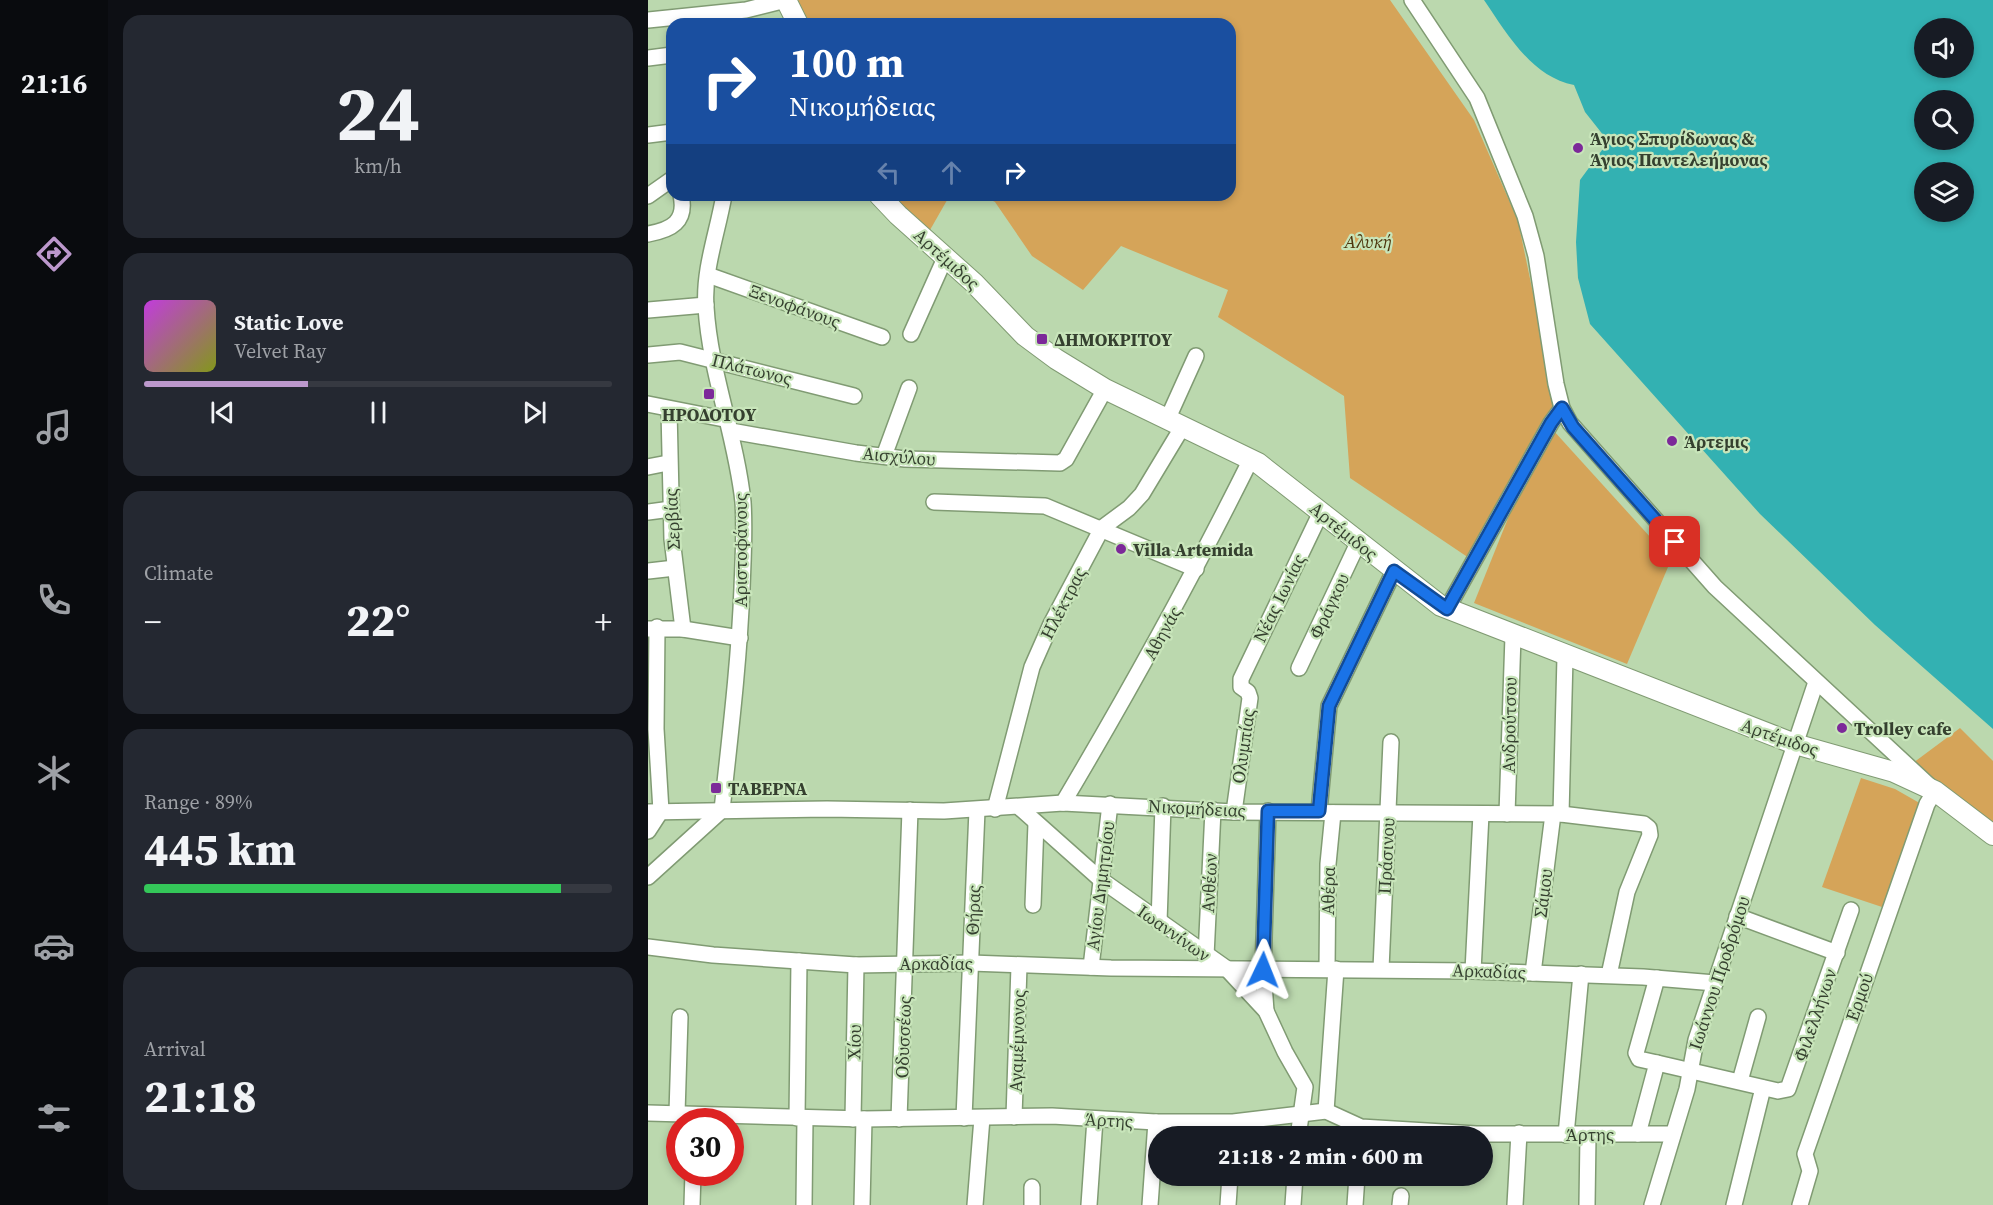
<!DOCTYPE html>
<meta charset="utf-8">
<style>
:root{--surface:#171b24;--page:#242831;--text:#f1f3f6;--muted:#9ea1a6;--line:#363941;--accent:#bc98cc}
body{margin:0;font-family:"Source Serif 4",serif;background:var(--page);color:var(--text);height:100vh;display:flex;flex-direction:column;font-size:22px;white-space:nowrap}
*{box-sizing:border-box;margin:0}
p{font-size:20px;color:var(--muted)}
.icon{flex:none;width:33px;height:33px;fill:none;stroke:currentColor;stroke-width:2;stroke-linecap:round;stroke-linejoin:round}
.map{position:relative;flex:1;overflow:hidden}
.sheet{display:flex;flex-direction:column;gap:15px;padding:15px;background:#0d0f14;width:540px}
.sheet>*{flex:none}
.guide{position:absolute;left:18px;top:18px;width:570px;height:183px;border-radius:18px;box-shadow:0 3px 9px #0003;background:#1a4fa0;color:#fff;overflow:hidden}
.tools{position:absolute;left:1266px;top:18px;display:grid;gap:12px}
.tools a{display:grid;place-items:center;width:60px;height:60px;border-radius:50%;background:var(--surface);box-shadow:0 3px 9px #0003;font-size:30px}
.speed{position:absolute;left:18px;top:1108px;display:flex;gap:12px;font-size:30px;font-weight:700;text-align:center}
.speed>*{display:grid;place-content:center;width:78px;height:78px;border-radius:50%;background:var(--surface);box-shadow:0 3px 9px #0003;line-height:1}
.speed .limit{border:9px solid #d22;background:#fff;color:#111}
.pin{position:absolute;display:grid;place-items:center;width:51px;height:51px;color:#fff;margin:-26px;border-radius:12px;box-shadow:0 3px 9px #0006}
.me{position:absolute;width:66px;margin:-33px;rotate:2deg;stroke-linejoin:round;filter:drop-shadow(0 0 4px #0008)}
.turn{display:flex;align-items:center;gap:21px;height:126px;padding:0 24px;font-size:27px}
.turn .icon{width:78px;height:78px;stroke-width:2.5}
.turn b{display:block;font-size:42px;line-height:51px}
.lanes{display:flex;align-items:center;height:57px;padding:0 24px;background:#0003;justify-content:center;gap:30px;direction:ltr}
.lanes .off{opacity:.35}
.big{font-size:45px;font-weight:800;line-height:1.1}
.sheet .tile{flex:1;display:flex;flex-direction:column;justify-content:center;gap:9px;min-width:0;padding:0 21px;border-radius:18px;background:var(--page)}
.sheet .dial{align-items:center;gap:0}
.dial b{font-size:78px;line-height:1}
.song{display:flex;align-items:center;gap:18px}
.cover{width:72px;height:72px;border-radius:9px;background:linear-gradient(135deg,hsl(290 70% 55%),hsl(70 70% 35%))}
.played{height:6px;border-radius:3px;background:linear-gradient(90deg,var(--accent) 35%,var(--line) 35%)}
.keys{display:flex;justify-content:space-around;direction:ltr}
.heat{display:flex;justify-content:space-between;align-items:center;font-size:33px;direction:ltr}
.charge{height:9px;border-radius:4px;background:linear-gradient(90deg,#34c759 89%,var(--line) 0)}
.trip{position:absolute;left:500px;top:1126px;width:345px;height:60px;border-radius:30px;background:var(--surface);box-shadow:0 3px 9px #0003;font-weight:800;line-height:60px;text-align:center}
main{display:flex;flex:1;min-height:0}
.tabs{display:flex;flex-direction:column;width:108px;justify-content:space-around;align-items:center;background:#090b0e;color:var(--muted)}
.tabs .icon{width:42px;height:42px}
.tabs .active{color:var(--accent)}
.tabs b{font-size:27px;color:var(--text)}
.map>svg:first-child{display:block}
.green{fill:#d5a459}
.water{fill:#33b1b2;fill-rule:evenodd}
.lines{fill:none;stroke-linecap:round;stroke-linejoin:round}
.minor-casing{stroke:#809b73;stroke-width:18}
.major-casing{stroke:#809b73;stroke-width:22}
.minor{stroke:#fff;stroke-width:15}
.major{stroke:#fff;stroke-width:20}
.route-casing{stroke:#114b97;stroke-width:15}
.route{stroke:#1a73e8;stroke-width:10}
.poi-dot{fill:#7c2999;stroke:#c8e5ba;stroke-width:2}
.labels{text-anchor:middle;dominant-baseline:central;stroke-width:4.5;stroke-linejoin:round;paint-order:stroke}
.poi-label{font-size:18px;font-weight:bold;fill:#35402f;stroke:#c8e5ba;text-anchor:start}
.park-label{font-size:18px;font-style:italic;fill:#4e350d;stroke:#c8e5ba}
.street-label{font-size:18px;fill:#35402f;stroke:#c8e5ba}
</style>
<main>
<nav class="tabs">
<b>21:16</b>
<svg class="icon active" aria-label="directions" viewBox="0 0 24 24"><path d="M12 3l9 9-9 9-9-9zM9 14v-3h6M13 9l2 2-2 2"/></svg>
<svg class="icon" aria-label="music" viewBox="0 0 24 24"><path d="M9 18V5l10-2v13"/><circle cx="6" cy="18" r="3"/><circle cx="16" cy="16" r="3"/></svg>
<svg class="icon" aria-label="phone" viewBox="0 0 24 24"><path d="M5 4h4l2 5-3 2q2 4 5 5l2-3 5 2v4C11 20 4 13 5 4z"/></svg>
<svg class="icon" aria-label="climate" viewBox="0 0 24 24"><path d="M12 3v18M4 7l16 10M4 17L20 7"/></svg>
<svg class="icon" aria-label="car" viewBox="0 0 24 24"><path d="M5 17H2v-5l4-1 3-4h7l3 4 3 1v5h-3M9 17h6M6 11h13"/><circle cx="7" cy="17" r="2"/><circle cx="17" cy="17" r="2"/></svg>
<svg class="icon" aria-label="filters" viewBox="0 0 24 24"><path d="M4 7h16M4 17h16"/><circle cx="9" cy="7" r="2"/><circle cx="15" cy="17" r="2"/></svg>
</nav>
<section class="sheet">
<div class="tile dial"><b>24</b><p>km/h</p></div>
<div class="tile">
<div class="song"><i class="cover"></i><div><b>Static Love</b><p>Velvet Ray</p></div></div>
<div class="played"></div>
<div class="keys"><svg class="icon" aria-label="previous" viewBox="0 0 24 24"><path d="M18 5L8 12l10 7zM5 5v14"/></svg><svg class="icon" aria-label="pause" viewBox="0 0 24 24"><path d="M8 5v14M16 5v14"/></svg><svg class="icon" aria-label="next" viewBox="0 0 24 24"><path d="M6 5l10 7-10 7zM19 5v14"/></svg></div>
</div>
<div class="tile"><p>Climate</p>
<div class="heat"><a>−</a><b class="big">22°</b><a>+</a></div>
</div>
<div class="tile"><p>Range · 89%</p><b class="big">445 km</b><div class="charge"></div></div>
<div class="tile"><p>Arrival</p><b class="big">21:18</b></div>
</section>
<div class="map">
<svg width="1345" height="1205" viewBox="0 0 1345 1205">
<rect width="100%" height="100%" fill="#bbd8ae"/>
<g class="green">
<path d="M150,0H742L826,120L870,221L906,394L905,411L821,558L702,478L696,396L570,317L580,290L473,246L435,290L384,256L347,202L333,195H582V24H160Z"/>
<path d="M242,195H302L282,230L248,206Z"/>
<path d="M905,430L1023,560L979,664L826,603L865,506Z"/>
<path d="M1312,728L1345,761V831L1265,763Z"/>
<path d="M1213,778L1247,789L1275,805L1237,908L1174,887Z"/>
</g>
<path class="water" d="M836,0H1345V729L1227,625L1112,514L942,324L930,278L928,242L932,180L957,146L956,136L937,112L926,85C884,77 859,34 836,0ZM1276,28H1316V68H1276ZM1276,100H1316V140H1276ZM1276,172H1316V212H1276Z"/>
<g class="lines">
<g class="minor-casing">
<g id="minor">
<path d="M764,0L829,98L877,216L888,256L908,384L914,408L922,423L1067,587L1287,791L1279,804L1157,1154L1162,1171L1152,1205"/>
<path d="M0,20L98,10L138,0"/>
<path d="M0,58L24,55"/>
<path d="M0,135L24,132"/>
<path d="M0,196L24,179"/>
<path d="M0,234C23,230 39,222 33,195"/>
<path d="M60,275L234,337"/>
<path d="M0,310L58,305"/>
<path d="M263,334L297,258"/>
<path d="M0,355L32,352L206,396"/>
<path d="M0,404L81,420"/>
<path d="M21,410L24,539L35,629"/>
<path d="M520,418L548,356"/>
<path d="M83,431L208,453L257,459L412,463L418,459L457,389"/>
<path d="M236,456L261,388"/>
<path d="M0,467L20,463"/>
<path d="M286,502L397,506L548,569"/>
<path d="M0,512L23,509"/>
<path d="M0,571L27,568"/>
<path d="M799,609L903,423L914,408"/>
<path d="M0,629H35L92,638"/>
<path d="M651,668L710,543"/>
<path d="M415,803C482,690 545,576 603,459"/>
<path d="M371,807L452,879L578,968L618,1011L637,1052L657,1087L650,1137"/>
<path d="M347,809L384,667L403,624L454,528L481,508L494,494L535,426"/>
<path d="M671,811L681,706L746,571"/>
<path d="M0,812L179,809L296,811L415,803L586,812L913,814L996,824L1001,828L1002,835L979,892L961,975"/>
<path d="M586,812L602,698L600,692L593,687V679L673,512"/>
<path d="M859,814L865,636"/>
<path d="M913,814L917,657"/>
<path d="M0,831L13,811L8,729L9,627"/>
<path d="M0,877L74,810C82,736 91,663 94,588C95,560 97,531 95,502C88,436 62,373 58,307C55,270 70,231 76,195"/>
<path d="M385,905L388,823"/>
<path d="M1089,916L1189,953"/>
<path d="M511,922L515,806"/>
<path d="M0,947L65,955L208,965L323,963L463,968L825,971L995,977L1067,983"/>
<path d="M558,956L565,810"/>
<path d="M443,967L462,804"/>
<path d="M679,969L680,864L685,813"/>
<path d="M733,969L743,742"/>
<path d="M825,971L833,814"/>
<path d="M885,973L905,814"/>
<path d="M618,1011L615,970L620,811"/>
<path d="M1009,1063L1130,1091L1140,1089L1203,910"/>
<path d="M1092,1081L1110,1017"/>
<path d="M678,1111L688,969"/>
<path d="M0,1113L216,1119L404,1116L508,1122H585L678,1111L713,1127L828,1134H1025"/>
<path d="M29,1113L32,1017"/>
<path d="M366,1117L371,966"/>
<path d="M149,1118L151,961"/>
<path d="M316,1118L329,810"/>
<path d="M205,1119L208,965"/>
<path d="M251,1119L262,810"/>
<path d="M990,1134L1009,1063L991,1059L988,1053L1009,978"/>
<path d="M918,1135L933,974"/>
<path d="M44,1205L45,1173"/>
<path d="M156,1205L157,1118"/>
<path d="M214,1205L216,1119"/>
<path d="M327,1205L334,1118"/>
<path d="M384,1205V1187"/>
<path d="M441,1205L447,1119"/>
<path d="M502,1205L508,1122"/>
<path d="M580,1205L582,1176"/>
<path d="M645,1205L647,1176"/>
<path d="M707,1205L709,1176"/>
<path d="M752,1205L753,1196"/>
<path d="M867,1205L871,1133"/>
<path d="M939,1205L940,1135"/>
<path d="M1004,1205L1039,1089L1048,1040L1168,682"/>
<path d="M1086,1205L1115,1088"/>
</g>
</g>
<g class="major-casing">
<g id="major">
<path d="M138,0L150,24"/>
<path d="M231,195L250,215L326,283L377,336L408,359L457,389L610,463L793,606L1147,744L1246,772L1287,791L1345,835"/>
</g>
</g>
<use href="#minor" class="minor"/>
<use href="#major" class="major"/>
</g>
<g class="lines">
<g class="route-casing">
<path id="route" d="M615,970L620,811H671L681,706L746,571L799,609L903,423L914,408L925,427L1027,542"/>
</g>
<use href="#route" class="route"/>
</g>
<g class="poi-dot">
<circle cx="930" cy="148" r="6"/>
<rect x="388" y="333" width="12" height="12" rx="3"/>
<rect x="55" y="388" width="12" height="12" rx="3"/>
<circle cx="1024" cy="441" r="6"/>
<circle cx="473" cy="549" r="6"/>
<circle cx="1194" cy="728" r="6"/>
<rect x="62" y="782" width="12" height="12" rx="3"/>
</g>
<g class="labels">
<g class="poi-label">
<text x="942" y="138">Άγιος Σπυρίδωνας &amp;<tspan x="942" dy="21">Άγιος Παντελεήμονας</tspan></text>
<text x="406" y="339">ΔΗΜΟΚΡΙΤΟΥ</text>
<text x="61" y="414" text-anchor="middle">ΗΡΟΔΟΤΟΥ</text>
<text x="1036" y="441">Άρτεμις</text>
<text x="485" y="549">Villa Artemida</text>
<text x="1206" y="728">Trolley cafe</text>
<text x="80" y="788">ΤΑΒΕΡΝΑ</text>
</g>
<g class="park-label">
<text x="720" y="241">Αλυκή</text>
</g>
<g class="street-label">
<text transform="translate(299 259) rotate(42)">Αρτέμιδος</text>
<text transform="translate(147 306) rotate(20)">Ξενοφάνους</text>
<text transform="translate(104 369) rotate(14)">Πλάτωνος</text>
<text transform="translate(251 456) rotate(5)">Αισχύλου</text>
<text transform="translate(24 519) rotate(-93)">Σερβίας</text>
<text transform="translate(696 531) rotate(39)">Αρτέμιδος</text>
<text transform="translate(92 550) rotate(-90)">Αριστοφάνους</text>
<text transform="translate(631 598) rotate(-64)">Νέας Ιωνίας</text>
<text transform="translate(415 603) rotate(-63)">Ηλέκτρας</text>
<text transform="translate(681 606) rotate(-65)">Φράγκου</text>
<text transform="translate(514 633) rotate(-61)">Αθηνάς</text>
<text transform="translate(861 725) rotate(-89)">Ανδρούτσου</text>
<text transform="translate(1132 737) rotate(19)">Αρτέμιδος</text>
<text transform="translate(595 746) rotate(-82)">Ολυμπίας</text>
<text transform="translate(549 808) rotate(3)">Νικομήδειας</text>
<text transform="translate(738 856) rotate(-87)">Πράσινου</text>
<text transform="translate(561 883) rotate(-87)">Ανθέων</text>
<text transform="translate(452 886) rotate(-83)">Αγίου Δημητρίου</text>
<text transform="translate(680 891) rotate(-89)">Αθέρα</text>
<text transform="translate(895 893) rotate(-83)">Σάμου</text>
<text transform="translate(325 910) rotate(-88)">Θήρας</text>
<text transform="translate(526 933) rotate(35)">Ιωαννίνων</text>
<text x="288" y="963">Αρκαδίας</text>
<text transform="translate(841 971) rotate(2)">Αρκαδίας</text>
<text transform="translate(1071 973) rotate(-72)">Ιωάννου Προδρόμου</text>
<text transform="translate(1211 997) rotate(-71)">Ερμού</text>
<text transform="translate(1167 1015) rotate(-71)">Φιλελλήνων</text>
<text transform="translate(255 1037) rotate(-88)">Οδυσσέως</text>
<text transform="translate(369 1041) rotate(-88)">Αγαμέμνονος</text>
<text transform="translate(206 1042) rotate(-89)">Χίου</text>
<text transform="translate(461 1120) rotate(3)">Άρτης</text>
<text x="942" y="1134">Άρτης</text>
</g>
</g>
</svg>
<div class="tools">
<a><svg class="icon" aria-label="sound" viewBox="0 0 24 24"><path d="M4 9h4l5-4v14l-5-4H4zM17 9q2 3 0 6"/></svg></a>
<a><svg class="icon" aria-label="search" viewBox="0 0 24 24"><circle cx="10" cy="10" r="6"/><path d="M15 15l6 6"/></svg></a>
<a><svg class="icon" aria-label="layers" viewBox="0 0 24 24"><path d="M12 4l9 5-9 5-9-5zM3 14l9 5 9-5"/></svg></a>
</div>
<div class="speed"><div class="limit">30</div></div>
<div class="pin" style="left:1027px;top:542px;background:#d93025"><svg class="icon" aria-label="arrive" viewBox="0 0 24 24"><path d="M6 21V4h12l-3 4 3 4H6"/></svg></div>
<svg class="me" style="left:615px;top:970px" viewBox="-20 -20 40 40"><path d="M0-17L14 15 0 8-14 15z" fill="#1a73e8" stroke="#fff" stroke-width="4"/></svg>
<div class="trip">21:18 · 2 min · 600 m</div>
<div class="guide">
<div class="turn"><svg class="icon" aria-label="right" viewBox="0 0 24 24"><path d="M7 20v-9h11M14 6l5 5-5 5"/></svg><div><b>100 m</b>Νικομήδειας</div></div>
<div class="lanes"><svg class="icon off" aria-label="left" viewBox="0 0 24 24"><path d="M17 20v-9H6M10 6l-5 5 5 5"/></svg><svg class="icon off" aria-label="ahead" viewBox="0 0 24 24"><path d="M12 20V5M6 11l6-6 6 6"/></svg><svg class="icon" aria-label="right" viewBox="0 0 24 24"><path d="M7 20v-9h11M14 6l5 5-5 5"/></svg></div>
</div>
</div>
</main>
